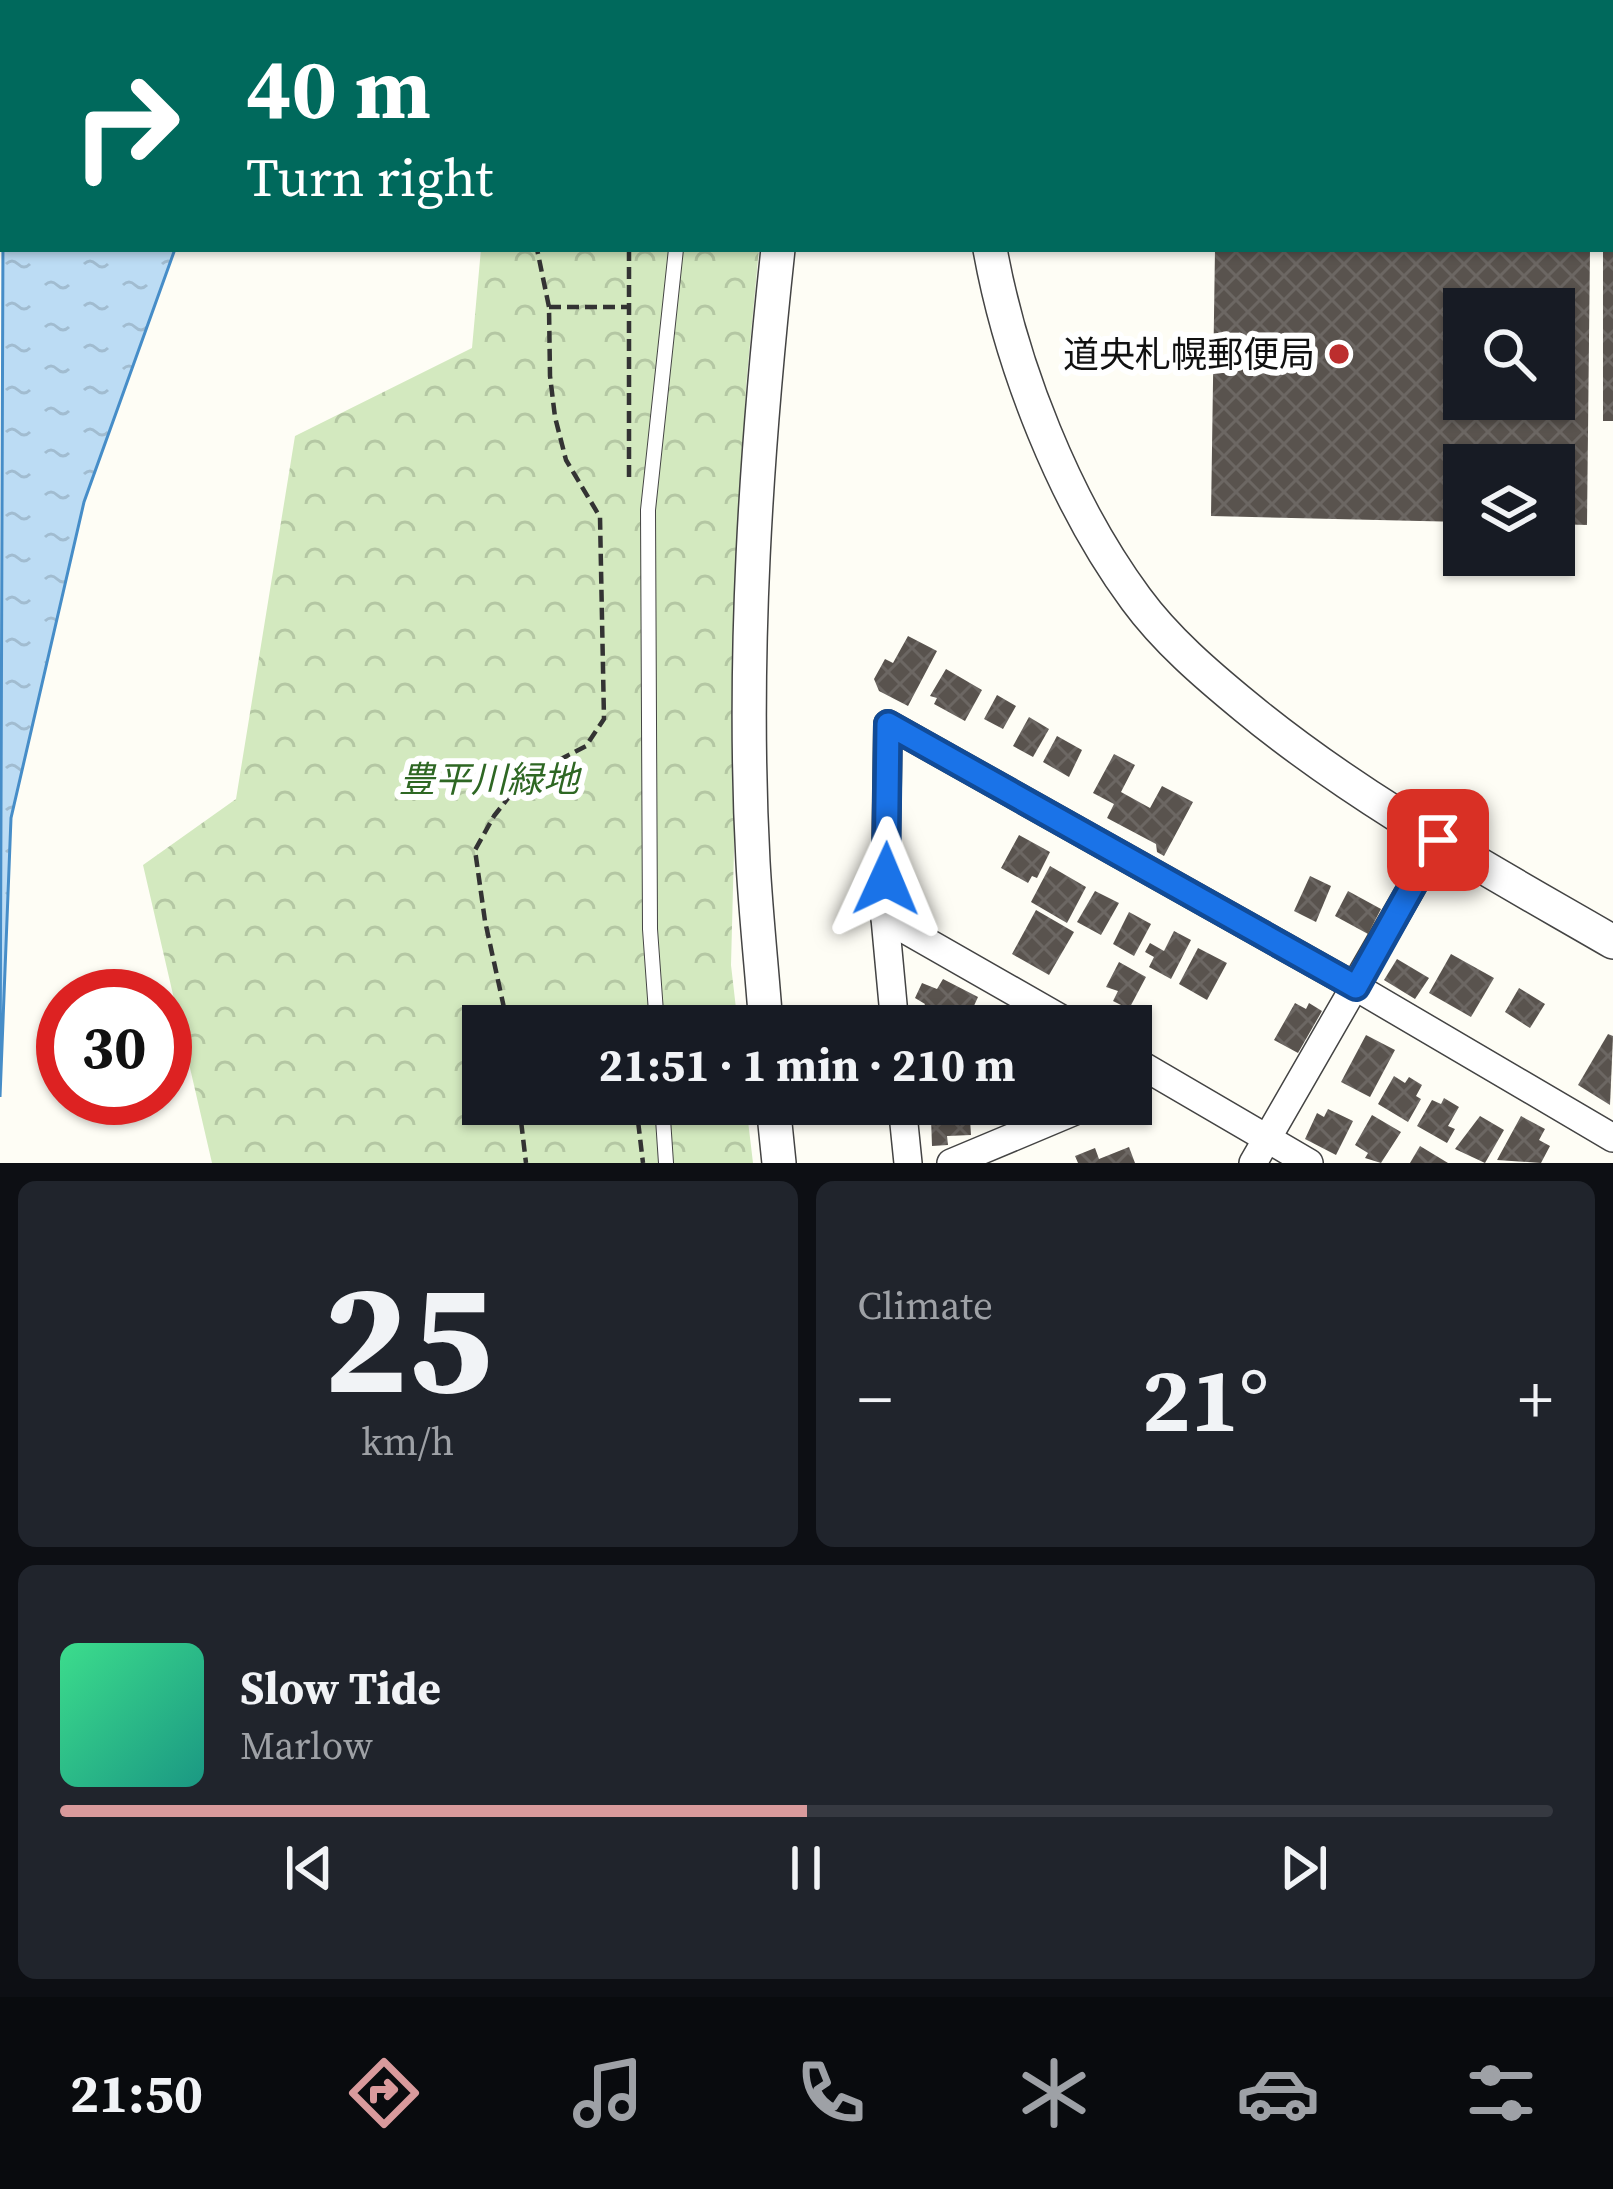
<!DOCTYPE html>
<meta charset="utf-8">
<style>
:root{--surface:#171b24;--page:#20242c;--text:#f1f3f6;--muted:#9ea1a6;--line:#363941;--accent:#d99a9c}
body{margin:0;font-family:"Source Serif 4","Noto Sans JP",serif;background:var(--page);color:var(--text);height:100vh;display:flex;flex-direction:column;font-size:45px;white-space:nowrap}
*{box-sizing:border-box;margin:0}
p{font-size:39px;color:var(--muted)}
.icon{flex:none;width:66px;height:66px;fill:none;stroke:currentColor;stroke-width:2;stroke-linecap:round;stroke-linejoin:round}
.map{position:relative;height:1163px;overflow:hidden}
.sheet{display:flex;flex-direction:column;gap:18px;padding:18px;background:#0d0f14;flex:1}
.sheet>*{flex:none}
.banner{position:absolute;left:0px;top:0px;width:1614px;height:252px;box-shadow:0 3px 9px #0004;background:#00695c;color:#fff;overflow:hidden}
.tools{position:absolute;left:1443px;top:288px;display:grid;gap:24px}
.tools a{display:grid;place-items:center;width:132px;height:132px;border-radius:0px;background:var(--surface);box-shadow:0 3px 9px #0004;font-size:60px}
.speed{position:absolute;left:36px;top:969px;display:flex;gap:24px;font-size:60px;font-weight:700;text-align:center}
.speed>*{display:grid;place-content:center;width:156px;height:156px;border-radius:50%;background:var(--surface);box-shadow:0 3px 9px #0004;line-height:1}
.speed .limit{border:18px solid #d22;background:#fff;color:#111}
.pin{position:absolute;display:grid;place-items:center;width:102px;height:102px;color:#fff;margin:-51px;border-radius:24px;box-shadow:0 6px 18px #0006}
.me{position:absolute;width:132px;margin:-66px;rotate:1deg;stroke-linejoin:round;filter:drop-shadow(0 0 9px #0008)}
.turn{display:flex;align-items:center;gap:42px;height:252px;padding:0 48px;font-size:54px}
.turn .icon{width:156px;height:156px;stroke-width:2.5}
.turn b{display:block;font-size:84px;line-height:102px}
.big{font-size:90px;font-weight:700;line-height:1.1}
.sheet .tile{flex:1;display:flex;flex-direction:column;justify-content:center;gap:18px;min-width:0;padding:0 42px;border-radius:18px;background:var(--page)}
.sheet .dial{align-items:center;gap:0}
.dial b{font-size:156px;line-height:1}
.song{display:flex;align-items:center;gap:36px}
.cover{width:144px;height:144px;border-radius:18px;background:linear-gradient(135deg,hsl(150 70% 55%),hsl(170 70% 35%))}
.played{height:12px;border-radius:6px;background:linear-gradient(90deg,var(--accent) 50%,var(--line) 50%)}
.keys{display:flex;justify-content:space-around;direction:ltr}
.heat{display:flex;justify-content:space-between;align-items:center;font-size:66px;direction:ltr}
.sheet .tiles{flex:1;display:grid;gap:18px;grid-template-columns:1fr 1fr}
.tile:last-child{grid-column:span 2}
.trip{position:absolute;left:462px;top:1005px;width:690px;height:120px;border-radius:0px;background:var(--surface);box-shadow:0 3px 9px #0004;font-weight:700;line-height:120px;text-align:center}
.dock{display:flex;height:192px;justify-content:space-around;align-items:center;background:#090b0e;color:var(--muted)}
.dock .icon{width:84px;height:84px}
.dock .active{color:var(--accent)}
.dock b{font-size:54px;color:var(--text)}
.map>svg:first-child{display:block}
.park{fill:url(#park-crowns)}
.water{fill:url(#water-ripples);stroke:#468dc8;stroke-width:3}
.building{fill:url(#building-cross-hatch);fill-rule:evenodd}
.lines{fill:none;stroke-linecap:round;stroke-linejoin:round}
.service-casing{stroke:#444;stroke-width:16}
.minor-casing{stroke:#444;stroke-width:30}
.tertiary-casing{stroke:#444;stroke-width:36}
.path{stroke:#333;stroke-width:4.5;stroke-dasharray:12 6;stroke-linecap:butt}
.service{stroke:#fff;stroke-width:14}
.minor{stroke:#fff;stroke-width:27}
.tertiary{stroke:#fff;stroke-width:33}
.route-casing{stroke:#114b97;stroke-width:30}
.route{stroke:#1a73e8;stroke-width:21}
.poi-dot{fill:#bc2e2e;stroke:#fff;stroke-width:4.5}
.labels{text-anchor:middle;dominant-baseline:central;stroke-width:12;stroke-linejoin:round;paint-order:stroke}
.poi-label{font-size:36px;fill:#111;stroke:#fff;text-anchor:end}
.park-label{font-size:36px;font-style:italic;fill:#2e6723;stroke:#fff}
</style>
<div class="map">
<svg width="1613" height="1163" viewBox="0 0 1613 1163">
<defs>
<pattern id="park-crowns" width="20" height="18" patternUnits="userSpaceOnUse" patternTransform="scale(3)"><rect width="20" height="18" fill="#d3e9bf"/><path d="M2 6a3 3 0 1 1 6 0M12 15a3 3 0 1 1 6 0" fill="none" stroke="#b4c7a3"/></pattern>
<pattern id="water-ripples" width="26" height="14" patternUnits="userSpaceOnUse" patternTransform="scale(3)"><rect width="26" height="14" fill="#bcdcf4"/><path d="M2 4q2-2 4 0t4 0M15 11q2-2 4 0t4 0" fill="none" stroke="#a1bcd0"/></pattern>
<pattern id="building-cross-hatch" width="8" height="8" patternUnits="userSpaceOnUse" patternTransform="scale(3)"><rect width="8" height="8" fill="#59534e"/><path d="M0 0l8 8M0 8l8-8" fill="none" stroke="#6c6763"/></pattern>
</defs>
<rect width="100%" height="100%" fill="#fefdf5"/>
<g class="park">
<path d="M504,0H783L504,3Z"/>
<path d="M481,249H759L746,387L731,965L738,1026H483V1104H746L753,1163H212L143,865L236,799L295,436L472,348Z"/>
</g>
<path class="water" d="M3,229V249H175L84,502L11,818L0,1097Z"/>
<g class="building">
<path d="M1215,249H1590L1587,525L1554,524V465H1464V522L1211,516ZM1464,309H1554V399H1464Z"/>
<rect x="1603" y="249" width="10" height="172"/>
<path d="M908,636L937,651L908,706L879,691L874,679L885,659L893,663Z"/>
<path d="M946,669L982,690L965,721L934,704L937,698L930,696Z"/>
<path d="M997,695L1016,706L1003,729L984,719Z"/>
<path d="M1029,717L1049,729L1033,757L1013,746Z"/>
<path d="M1057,736L1082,750L1069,777L1043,762Z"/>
<path d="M1114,754L1135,765L1121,792L1150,808L1162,786L1193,802L1164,856L1157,852L1156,844L1107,818L1114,804L1093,793Z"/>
<path d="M1019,835L1050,852L1037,878L1032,876L1028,883L1001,868Z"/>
<path d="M1050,866L1086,887L1067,923L1031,902Z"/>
<path d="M1310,876L1331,886L1316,922L1294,911Z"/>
<path d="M1095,891L1119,903L1101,935L1077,922Z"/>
<path d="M1348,891L1381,909L1368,934L1335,916Z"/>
<path d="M1036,910L1074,932L1049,975L1012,954Z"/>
<path d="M1129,912L1151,924L1134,956L1113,944Z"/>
<path d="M1174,931L1191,940L1171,979L1149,967L1154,957L1145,952L1150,943L1164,951Z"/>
<path d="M1198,948L1227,963L1207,1000L1179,984Z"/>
<path d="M1451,954L1494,978L1471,1017L1429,993Z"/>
<path d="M1397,959L1429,978L1415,999L1384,980Z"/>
<path d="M1119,962L1146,977L1129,1009L1113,1001L1118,991L1106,987Z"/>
<path d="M943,979L978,997L967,1021L953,1013L948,1024L939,1019L936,1025L919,1016L925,1004L915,998L922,983L937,989Z"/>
<path d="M1519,988L1545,1004L1530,1028L1505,1012Z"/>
<path d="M1295,1003L1306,1009L1309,1003L1322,1011L1298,1053L1274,1040Z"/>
<path d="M1608,1034L1613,1036L1610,1105L1578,1085Z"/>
<path d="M1366,1035L1395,1050L1370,1097L1341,1082Z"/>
<path d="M1394,1076L1405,1083L1409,1077L1422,1085L1416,1096L1421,1099L1408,1122L1378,1104Z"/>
<path d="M1444,1098L1459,1107L1448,1126L1455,1129L1447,1143L1417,1126L1432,1100L1441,1104Z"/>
<path d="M938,1104H969L971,1135L947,1136L948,1145L932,1146L931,1118H938Z"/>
<path d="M996,1104H1031L1001,1116Z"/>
<path d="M1328,1109L1353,1121L1336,1155L1305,1139L1317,1113L1324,1117Z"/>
<path d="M1372,1115L1401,1132L1381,1163L1365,1158L1368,1153L1355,1145Z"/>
<path d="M1480,1116L1504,1130L1485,1163L1455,1149Z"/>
<path d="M1521,1116L1545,1129L1539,1140L1550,1146L1541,1163L1497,1160Z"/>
<path d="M1420,1146L1448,1163H1410Z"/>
<path d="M1129,1147L1135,1163H1078L1075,1156L1095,1148L1099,1159Z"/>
</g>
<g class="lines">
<g class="service-casing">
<g id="service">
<path d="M756,3L757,0"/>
<path d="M657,1026L650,929L648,510L676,249"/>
<path d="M662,1104L666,1163"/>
</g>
</g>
<g class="minor-casing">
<g id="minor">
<path d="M885,918L1074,1026"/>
<path d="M895,1026L885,918L888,724L1356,987L1613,1138"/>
<path d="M1131,1059L1309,1163"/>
<path d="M902,1104L908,1163"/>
<path d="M951,1163L1075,1111L1080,1104"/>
<path d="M1253,1163L1439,840"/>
</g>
</g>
<g class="tertiary-casing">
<g id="tertiary">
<path d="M804,3V0"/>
<path d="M978,3V0"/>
<path d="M990,249C1011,366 1065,503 1136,599C1166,640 1207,675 1246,707C1359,800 1487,869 1613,942"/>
<path d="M766,1026C762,971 756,916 753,862C742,658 756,452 778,249"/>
<path d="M773,1104L779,1163"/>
</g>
</g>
<g class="path">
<path d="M529,3L530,0"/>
<path d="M636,3V0"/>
<path d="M549,307H627"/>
<path d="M629,477V249"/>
<path d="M508,1026L485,921L475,850L494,816L524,778L586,746L604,719L600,517L566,460L555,417L550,376L549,307L537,249"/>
<path d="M519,1104L526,1163"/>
<path d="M636,1104L643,1163"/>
</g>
<use href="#service" class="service"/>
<use href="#minor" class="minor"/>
<use href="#tertiary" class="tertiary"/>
</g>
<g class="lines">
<g class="route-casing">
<path id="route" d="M886,879L888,724L1356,987L1438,840"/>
</g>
<use href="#route" class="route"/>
</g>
<circle class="poi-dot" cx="1339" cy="354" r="12"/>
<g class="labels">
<g class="poi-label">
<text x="1315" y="354">道央札幌郵便局</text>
</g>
<g class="park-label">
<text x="489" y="779">豊平川緑地</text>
</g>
</g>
</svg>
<div class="tools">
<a><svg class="icon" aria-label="search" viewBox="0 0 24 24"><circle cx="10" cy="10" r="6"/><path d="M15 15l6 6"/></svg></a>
<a><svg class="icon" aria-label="layers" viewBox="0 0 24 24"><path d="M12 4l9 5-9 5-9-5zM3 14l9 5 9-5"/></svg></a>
</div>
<div class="speed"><div class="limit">30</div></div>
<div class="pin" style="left:1438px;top:840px;background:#d93025"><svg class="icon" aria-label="arrive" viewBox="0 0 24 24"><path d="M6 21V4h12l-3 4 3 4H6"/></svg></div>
<svg class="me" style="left:886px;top:879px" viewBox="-20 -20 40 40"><path d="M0-17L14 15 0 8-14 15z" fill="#1a73e8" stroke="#fff" stroke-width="4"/></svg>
<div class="trip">21:51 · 1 min · 210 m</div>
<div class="banner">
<div class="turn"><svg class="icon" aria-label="right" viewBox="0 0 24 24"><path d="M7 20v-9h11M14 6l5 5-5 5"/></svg><div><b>40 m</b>Turn right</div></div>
</div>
</div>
<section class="sheet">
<div class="tiles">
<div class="tile dial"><b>25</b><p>km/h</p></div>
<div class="tile"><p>Climate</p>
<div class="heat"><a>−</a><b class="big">21°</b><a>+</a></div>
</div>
<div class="tile">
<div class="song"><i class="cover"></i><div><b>Slow Tide</b><p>Marlow</p></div></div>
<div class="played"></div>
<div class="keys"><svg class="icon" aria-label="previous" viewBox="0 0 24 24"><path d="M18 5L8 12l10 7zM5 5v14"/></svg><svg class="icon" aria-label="pause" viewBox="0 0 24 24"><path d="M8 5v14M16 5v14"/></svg><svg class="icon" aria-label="next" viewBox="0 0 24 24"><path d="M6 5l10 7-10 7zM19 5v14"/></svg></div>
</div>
</div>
</section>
<nav class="dock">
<b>21:50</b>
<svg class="icon active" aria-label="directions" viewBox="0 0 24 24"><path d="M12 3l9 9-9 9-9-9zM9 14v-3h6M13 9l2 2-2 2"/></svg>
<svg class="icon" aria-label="music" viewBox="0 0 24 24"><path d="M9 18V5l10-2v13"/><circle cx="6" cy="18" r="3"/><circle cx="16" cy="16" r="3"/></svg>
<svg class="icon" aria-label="phone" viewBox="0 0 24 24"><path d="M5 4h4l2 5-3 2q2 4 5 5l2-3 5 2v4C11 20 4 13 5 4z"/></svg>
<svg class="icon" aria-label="climate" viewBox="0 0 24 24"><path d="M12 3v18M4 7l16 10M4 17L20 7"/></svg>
<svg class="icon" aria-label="car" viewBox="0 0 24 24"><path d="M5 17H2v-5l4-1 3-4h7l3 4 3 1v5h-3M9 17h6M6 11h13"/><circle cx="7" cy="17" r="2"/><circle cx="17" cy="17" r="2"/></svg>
<svg class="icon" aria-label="filters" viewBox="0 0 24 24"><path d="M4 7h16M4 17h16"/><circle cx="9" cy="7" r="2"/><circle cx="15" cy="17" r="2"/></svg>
</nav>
